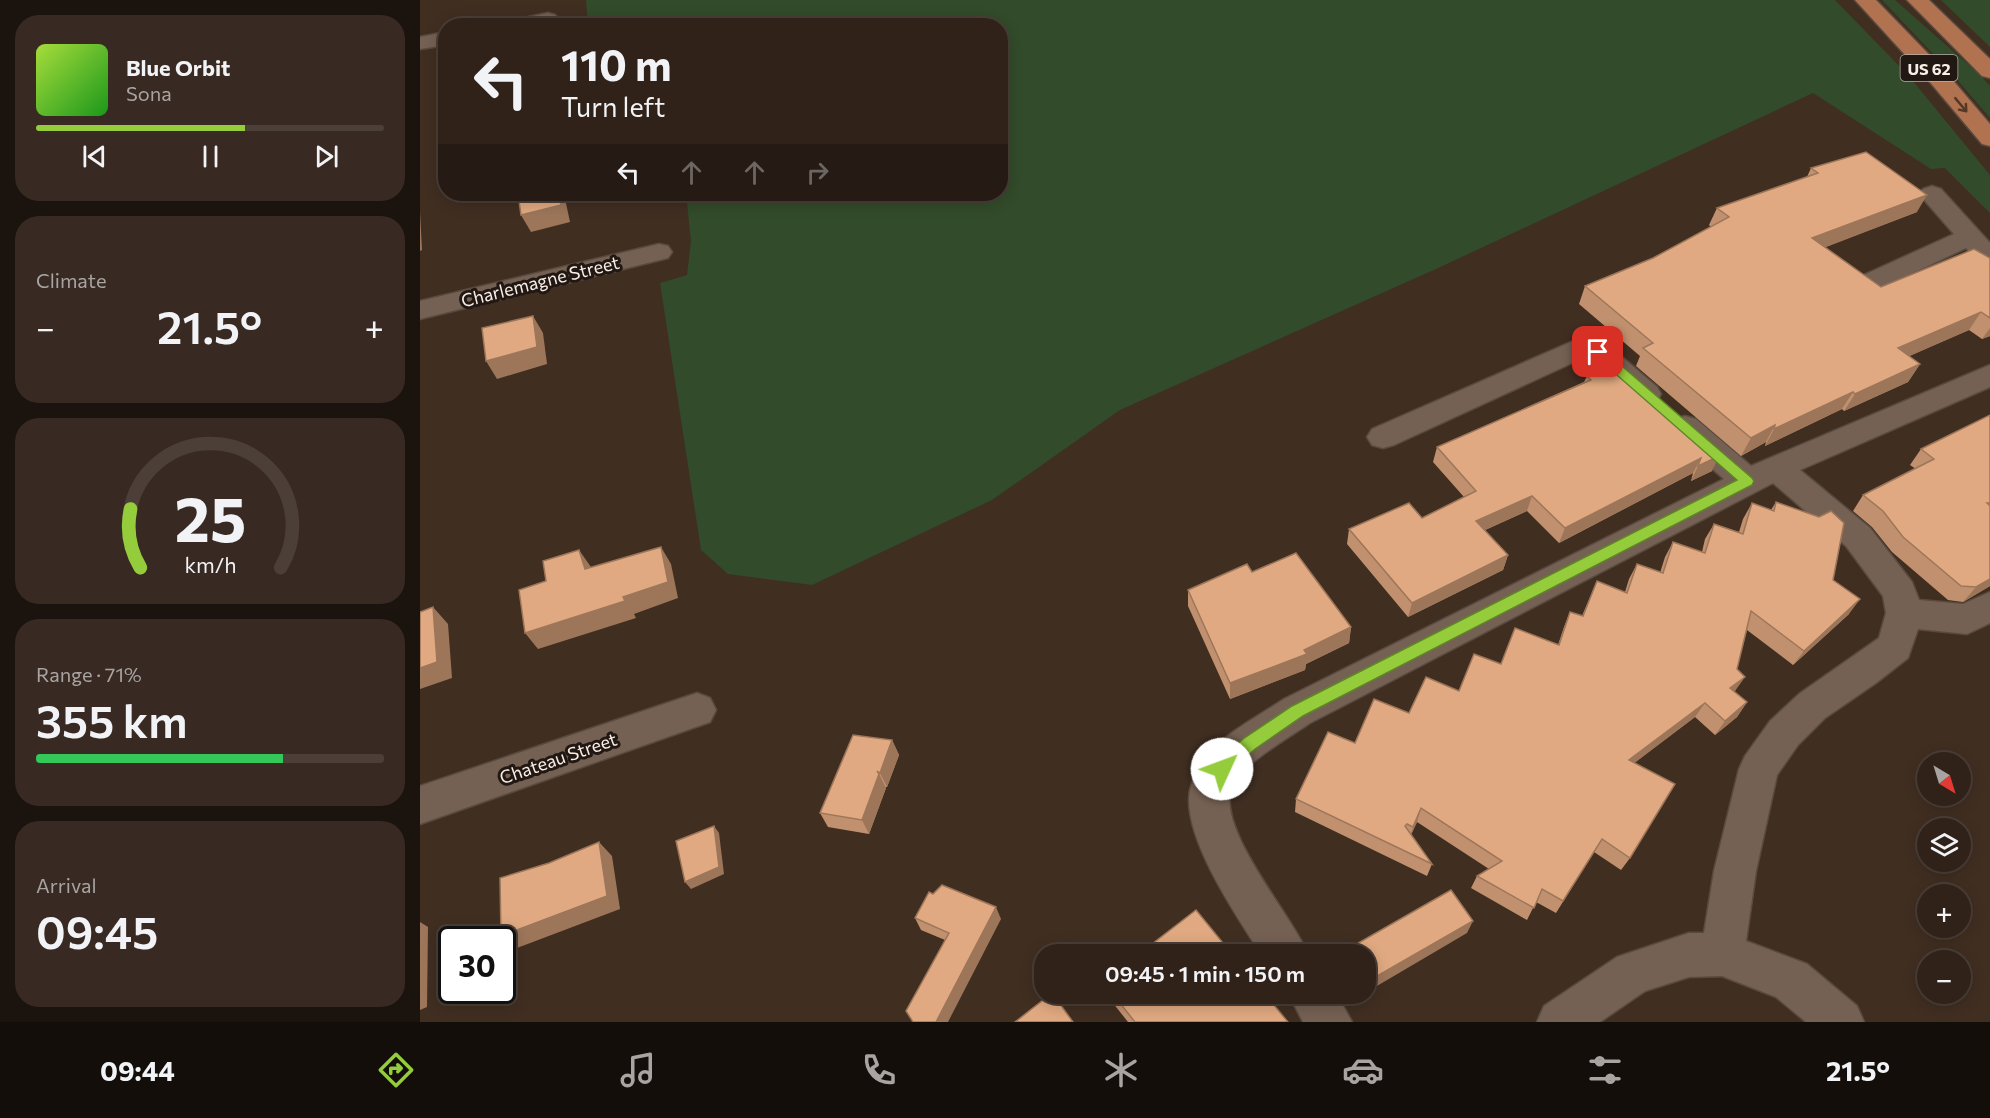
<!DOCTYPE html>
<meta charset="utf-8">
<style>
:root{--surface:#302219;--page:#382a22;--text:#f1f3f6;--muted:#a8a4a2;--line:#4b3f38;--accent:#94cc3c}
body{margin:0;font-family:Commissioner,sans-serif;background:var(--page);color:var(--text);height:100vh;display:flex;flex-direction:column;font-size:22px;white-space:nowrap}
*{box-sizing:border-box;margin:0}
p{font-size:20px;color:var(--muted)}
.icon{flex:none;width:33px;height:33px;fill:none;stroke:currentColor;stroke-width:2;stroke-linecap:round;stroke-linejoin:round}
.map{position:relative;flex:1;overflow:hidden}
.panel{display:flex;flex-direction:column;gap:15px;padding:15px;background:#1a130e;width:420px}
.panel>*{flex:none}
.banner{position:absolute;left:18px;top:18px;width:570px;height:183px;border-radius:24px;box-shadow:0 3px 15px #0003,0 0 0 2px var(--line);background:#302219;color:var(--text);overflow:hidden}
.needle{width:39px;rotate:142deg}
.fabs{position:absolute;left:1497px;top:752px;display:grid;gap:12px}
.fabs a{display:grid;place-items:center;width:54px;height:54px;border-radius:50%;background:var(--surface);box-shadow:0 3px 15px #0003,0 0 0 2px var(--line);font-size:30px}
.speed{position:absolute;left:18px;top:926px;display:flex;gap:12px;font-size:30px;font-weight:700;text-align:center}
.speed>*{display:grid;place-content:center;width:78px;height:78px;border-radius:50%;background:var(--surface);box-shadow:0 3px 15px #0003,0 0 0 2px var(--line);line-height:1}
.speed .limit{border:3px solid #111;border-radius:9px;background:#fff;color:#111}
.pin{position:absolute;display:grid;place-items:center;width:51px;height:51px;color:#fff;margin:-26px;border-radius:12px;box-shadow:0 3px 9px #0006}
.me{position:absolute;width:66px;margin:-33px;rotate:47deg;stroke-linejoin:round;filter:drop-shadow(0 0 4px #0008)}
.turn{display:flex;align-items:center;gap:21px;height:126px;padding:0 24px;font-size:27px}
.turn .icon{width:78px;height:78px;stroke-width:2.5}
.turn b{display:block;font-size:42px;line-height:51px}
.lanes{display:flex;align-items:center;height:57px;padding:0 24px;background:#0003;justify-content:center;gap:30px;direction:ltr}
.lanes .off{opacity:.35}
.big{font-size:45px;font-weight:600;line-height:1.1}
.panel .tile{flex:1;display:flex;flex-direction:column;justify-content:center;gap:9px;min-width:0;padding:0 21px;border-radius:24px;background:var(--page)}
.panel .dial{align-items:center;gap:0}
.dial svg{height:156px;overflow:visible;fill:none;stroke:var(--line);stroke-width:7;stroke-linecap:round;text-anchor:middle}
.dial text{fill:var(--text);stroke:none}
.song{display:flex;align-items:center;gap:18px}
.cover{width:72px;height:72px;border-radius:9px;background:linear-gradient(135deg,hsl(80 70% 55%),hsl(120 70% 35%))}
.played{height:6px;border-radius:3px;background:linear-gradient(90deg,var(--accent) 60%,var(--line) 60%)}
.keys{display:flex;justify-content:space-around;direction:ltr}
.heat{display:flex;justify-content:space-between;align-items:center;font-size:33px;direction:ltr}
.charge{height:9px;border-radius:4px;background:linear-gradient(90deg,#34c759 71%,var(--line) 0)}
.trip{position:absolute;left:614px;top:944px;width:342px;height:60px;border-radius:24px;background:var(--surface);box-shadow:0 3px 15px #0003,0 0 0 2px var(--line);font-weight:600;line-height:60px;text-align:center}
.menu{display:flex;height:96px;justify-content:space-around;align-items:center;background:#130e0a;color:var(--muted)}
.menu .icon{width:42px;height:42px}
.menu .selected{color:var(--accent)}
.menu b{font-size:27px;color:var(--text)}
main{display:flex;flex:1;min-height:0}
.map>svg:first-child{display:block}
.green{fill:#324b2a}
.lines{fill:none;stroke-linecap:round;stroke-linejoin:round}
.street-casing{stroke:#594a3f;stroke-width:3}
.primary-casing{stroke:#594a3f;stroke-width:3}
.street{fill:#756153;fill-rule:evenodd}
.primary{fill:#b0724f;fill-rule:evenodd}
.wall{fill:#c1916f}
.shaded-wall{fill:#9d765a}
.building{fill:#e0a981;stroke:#9d765a;stroke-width:1.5}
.oneway{stroke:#533828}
.route{fill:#94cc3c;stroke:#608527;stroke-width:1.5}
.labels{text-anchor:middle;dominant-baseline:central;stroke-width:6;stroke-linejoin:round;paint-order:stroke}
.shield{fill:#211813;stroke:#b8ada6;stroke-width:1.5}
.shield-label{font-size:16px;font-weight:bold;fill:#f9ede5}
.street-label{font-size:18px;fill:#f9ede5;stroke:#211813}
</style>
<main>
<section class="panel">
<div class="tile">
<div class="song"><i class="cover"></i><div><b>Blue Orbit</b><p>Sona</p></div></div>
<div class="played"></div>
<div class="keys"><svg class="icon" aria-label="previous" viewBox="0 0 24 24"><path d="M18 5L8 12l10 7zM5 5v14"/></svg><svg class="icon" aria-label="pause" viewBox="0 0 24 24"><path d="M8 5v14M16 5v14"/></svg><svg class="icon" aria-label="next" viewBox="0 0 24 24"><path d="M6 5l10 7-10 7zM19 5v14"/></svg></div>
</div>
<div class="tile"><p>Climate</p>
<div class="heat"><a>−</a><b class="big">21.5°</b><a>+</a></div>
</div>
<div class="tile dial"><svg viewBox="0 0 100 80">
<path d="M14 69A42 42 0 1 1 86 69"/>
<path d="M14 69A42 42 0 0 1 9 39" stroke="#94cc3c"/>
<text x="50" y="56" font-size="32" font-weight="700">25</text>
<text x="50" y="72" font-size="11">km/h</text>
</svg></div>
<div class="tile"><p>Range · 71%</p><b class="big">355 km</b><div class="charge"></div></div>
<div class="tile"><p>Arrival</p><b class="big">09:45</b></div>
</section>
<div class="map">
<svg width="1570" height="1022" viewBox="0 0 1570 1022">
<rect width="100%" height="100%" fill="#402e21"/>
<g class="green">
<path d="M166,0H1415L1488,75L1570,175V213L1525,168L1511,169L1393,93L1016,269L700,410L572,500L392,585L308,574L281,550L240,283L267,275L271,241L266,194H580V26L168,25Z"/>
<path d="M1462,0H1475L1560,75L1570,86V118L1533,75Z"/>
<path d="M1521,0H1570V47Z"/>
</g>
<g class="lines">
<g class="street-casing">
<g id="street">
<path d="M128,13L135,15L139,19L135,23L82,26L85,22Z"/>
<path d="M26,32V45L0,49V37Z"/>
<path d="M1512,186L1521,189L1570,243V267L1561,265L1546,248L1455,291L1445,294L1435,291L1431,285L1435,279L1534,234L1499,194L1503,189Z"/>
<path d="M239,244L248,246L252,252L248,258L0,319V301Z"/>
<path d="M1160,338L1188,345L1237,387L1241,394L1237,401C1211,409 1187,376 1169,360L1163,358L974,445L963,448L952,445L947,437L952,429Z"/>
<path d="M1570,365V387L1380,470L1450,528L1492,582L1499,600L1543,604L1570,592V623L1547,634L1498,629L1488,658L1456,683L1405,718L1378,745L1357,775L1336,871L1326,941L1387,964L1437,1006L1444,1022H1386L1356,997L1302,976L1269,977L1225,991L1180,1022H1117L1124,1006L1197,957L1269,933H1284L1294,871L1319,769L1325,756L1350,721L1379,694L1459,638L1466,613L1463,596L1426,546L1353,483L890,723C870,737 822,764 812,786C794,827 872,915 888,954H841C816,915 769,846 769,800C769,785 777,769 786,757C806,732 837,717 864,699L1304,479L1254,435L1250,427L1254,419L1265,416L1276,419L1331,466Z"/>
<path d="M277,693L290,698L296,710L290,722L0,824V786Z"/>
<path d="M868,993H916L932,1022H883Z"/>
</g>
</g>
<g class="primary-casing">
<g id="primary">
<path d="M1435,0H1456L1525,71L1570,124V146L1562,144L1509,81Z"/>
<path d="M1487,0H1509L1570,59V78L1562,76Z"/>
</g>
</g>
<use href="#street" class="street"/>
<use href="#primary" class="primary"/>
</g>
<g class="wall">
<path d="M1391,168L1497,212L1405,247L1461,287L1570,258V336L1562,339L1549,330L1489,356L1500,364L1488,382L1424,411L1422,409L1345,446L1346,442L1321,456L1216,366L1220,356L1159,304L1165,286L1233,258L1291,227L1289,225L1297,208L1387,177Z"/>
<path d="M1193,364L1292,471L1271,481L1273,473L1139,543L1107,511L1065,530L1088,555L1083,570L988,617L927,544L929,529L1002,518L1044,497L1013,462L1017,447L1164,382L1167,376Z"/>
<path d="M1570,415V586L1543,602L1528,600L1472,552L1452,527L1433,511L1443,495L1496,469L1490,465L1501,449Z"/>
<path d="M1356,502L1413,580L1429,614L1373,665L1327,630L1317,669L1315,692L1327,702L1317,717L1295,735L1275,717L1214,763L1210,858L1201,870L1174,852L1136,913L1116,902L1107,920L1051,888L1057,876L1069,869L997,822L991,834L1012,864L1007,876L875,812L876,799L935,743L989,713L1039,691L1081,664L1138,645L1144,627L1150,612L1162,616L1177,581L1205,592L1209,579L1217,564L1240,573L1245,557L1253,542L1282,552L1285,539L1294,524L1319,532L1323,519L1332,503L1351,510Z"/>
<path d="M832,572L931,627L929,643L886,664L885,670L810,699L768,606V590Z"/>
<path d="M472,740L479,755L467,787H465L466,788L449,834L408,827L400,813Z"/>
<path d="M513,894L581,919L525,940L501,930L495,918Z"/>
<path d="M685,993H844L868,1022H708Z"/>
<path d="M932,993H944L935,998Z"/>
</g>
<g class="shaded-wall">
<path d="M139,194H144L150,222L111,232L101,215Z"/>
<path d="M1507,195L1497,212L1383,256L1392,238Z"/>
<path d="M0,211L2,250L0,251Z"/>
<path d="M1561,312L1549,330L1467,366L1478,348Z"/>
<path d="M113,316L123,333L127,364L77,379L66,361Z"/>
<path d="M1570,328V336L1562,339Z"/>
<path d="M1500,364L1488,382L1424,411L1435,394Z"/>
<path d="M1433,392L1422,409L1345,446L1354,429Z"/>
<path d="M1355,425L1346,442L1321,456L1331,438Z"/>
<path d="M1299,456L1292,471L1271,481L1278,466Z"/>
<path d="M1281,458L1273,473L1139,543L1145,528Z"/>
<path d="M1112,496L1107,511L1052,536L1056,521Z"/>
<path d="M241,547L251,564L258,598L214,614L216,618L118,649L105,633Z"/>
<path d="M159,550L171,567L176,586L165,569Z"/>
<path d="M1088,555L1083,570L988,617L992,603Z"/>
<path d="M1570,579V586L1543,602L1556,587Z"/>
<path d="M1440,599L1429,614L1373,665L1384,651Z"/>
<path d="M13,607L28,624L32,678L0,689V668Z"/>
<path d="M931,627L929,643L886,664L885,670L810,699V683L884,650Z"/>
<path d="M1325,677L1315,691L1300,702L1310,688Z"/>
<path d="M1327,702L1317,717L1295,735L1305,721Z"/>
<path d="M1285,703L1275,717L1200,774L1209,760Z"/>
<path d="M472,740L479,755L467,787L460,773Z"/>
<path d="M459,774L466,788L449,834L442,820Z"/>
<path d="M1001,808L997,822L989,840L993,827Z"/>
<path d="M294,826L299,833L304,874L271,889L265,882Z"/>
<path d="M179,842L192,856L200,909L97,948L81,936Z"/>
<path d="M576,907L581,919L528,1022H516Z"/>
<path d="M1053,921L1047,933L945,993V983Z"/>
<path d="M0,922L8,927L7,1007L0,1010Z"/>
<path d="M937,993H944L935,998Z"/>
</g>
<g class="building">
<path d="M1446,152L1507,195L1392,238L1461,287L1554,249L1570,258V318L1561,312L1478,348L1500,364L1435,394L1433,392L1354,429L1355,425L1331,438L1223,348L1233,343L1165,286L1233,258L1309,217L1297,208L1398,173L1391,168Z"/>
<path d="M98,194H139L141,205L101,215Z"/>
<path d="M113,316L117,347L66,361L62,328Z"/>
<path d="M1193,364L1299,456L1278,466L1281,458L1145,528L1112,496L1056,521L1088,555L992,603L929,529L989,503L1002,518L1056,491L1017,447L1171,380L1167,376Z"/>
<path d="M1570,415V503H1567L1570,506V579L1556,587L1541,586L1483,537L1463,511L1443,495L1514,459L1501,449Z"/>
<path d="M1356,502L1399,517L1411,511L1424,523L1413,580L1440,599L1384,651L1331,611L1317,669L1325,677L1310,688L1327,702L1305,721L1285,703L1209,760L1255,784L1210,858L1182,839L1143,901L1122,889L1114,908L1057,876L1082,861L1001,808L993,827L987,824L985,826L1012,864L876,799L908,732L935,743L954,699L989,713L1006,677L1039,691L1054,654L1081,664L1095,628L1139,645L1150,612L1163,616L1177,581L1207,593L1217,564L1243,573L1253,542L1285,553L1294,524L1323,534L1332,503L1354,511Z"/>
<path d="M241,547L248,582L203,597L205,601L105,633L99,590L126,581L123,561L159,550L165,569Z"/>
<path d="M876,553L931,627L884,650L887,654L810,683L768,590L827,564L832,572Z"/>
<path d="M13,607L17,662L0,668V612Z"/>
<path d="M433,735L472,740L460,773L457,771L459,774L442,820L400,813Z"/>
<path d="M294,826L299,867L265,882L256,841Z"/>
<path d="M179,842L187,896L81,936L80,878L129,863Z"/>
<path d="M522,885L576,907L516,1022H493L486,1011L529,933L495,918L509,892L513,894Z"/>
<path d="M1031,890L1053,921L945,983V954H919Z"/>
<path d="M776,910L812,954H719Z"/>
<path d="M701,950L705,954H696Z"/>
<path d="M632,993L653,1022H595Z"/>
<path d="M692,993H844L868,1022H715Z"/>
</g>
<defs><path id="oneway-shaft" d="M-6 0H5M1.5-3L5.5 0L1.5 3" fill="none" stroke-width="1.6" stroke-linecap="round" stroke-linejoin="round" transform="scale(1.5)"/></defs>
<use class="oneway" href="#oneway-shaft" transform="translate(1541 105) rotate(50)"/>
<path class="route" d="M1178,348L1182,349L1332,478L1334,481L1332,485L883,716L835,749L808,774L802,776L796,774L794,769L796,764L823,739L872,706L1317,480L1174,355V349Z"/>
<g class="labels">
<rect class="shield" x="1480.5" y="55" width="57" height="26" rx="4.5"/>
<g class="shield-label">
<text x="1509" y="68">US 62</text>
</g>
<g class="street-label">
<text transform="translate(120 281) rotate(-14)">Charlemagne Street</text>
<text transform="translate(138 758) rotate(-19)">Chateau Street</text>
</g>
</g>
</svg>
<div class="fabs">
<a><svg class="needle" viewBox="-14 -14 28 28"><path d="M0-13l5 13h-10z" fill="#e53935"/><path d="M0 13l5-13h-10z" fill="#a8a4a2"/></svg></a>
<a><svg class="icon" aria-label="layers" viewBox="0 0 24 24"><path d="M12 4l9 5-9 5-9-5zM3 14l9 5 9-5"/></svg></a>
<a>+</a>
<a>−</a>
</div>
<div class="speed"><div class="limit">30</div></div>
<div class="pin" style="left:1178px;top:352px;background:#d93025"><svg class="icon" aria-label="arrive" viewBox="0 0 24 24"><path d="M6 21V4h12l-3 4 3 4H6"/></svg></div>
<svg class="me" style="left:802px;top:769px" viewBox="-20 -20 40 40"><circle r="19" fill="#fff"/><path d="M0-13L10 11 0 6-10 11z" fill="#94cc3c"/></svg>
<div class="trip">09:45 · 1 min · 150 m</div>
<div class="banner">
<div class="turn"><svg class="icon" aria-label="left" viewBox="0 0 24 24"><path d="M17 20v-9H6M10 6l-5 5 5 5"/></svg><div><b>110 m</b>Turn left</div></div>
<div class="lanes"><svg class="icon" aria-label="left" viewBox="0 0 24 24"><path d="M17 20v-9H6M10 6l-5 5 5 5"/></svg><svg class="icon off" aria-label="ahead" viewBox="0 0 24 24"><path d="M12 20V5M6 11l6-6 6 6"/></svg><svg class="icon off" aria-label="ahead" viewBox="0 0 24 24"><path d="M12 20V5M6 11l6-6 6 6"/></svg><svg class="icon off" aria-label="right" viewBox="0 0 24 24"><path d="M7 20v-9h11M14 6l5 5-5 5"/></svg></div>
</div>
</div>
</main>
<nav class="menu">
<b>09:44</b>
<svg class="icon selected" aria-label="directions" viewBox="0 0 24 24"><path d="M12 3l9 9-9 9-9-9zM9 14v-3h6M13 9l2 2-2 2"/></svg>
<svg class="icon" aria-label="music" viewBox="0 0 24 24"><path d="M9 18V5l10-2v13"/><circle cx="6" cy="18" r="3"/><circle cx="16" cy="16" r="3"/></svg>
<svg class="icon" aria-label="phone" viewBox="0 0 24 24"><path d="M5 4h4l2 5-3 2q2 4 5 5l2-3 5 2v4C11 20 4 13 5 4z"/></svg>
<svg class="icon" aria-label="climate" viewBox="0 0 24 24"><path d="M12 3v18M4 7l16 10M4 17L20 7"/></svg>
<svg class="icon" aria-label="car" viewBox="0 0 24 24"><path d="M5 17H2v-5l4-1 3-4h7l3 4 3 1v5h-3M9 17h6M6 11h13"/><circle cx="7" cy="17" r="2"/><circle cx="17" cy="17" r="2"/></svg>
<svg class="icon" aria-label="filters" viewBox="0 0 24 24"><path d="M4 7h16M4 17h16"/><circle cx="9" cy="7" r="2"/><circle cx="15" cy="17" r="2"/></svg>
<b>21.5°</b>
</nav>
